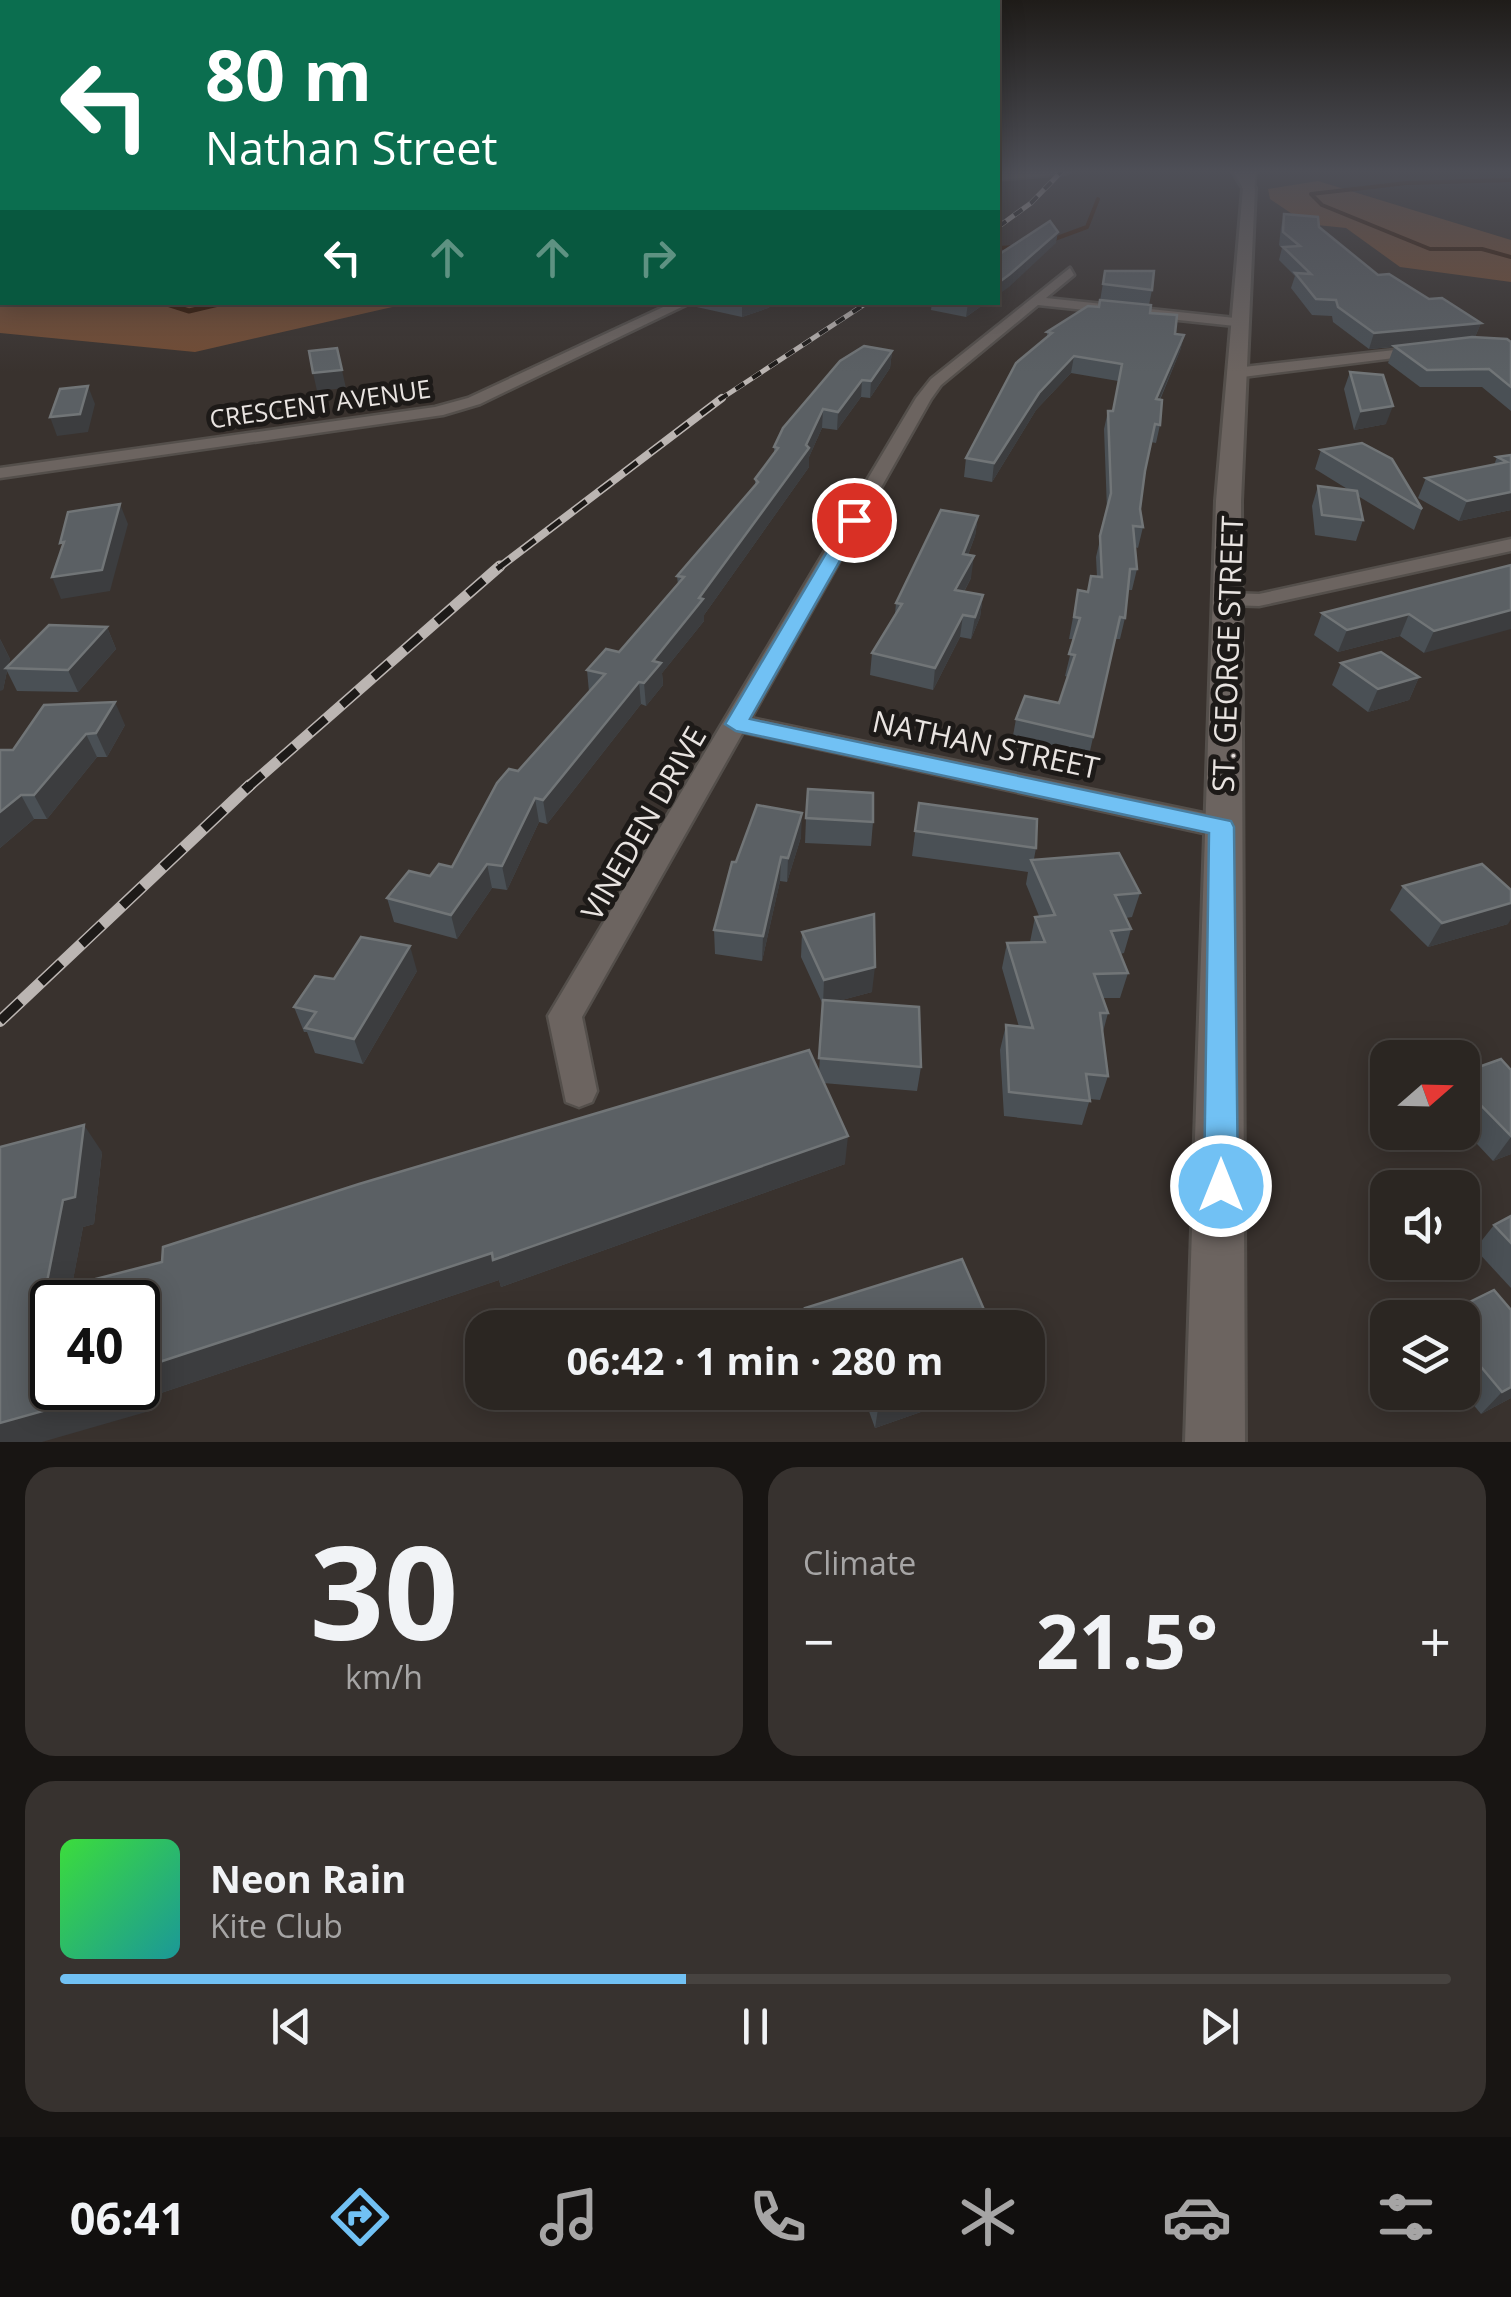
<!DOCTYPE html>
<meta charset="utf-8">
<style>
:root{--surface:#2b2622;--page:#37322f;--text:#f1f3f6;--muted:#a6a5a5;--line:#474340;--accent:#71c1f4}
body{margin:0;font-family:"Open Sans",sans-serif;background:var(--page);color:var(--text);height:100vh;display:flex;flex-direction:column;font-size:38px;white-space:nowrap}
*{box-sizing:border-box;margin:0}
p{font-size:32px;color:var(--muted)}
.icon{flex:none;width:55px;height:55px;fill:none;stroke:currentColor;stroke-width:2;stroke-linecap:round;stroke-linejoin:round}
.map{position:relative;height:1442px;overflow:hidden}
.details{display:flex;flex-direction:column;gap:25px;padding:25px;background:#181513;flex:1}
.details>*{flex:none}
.guide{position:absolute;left:0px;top:0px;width:1000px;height:305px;box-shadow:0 5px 25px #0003,0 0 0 2px var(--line);background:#0b6e4f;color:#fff;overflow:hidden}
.needle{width:65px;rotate:70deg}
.buttons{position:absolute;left:1370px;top:1040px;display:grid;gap:20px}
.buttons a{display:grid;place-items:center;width:110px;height:110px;border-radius:20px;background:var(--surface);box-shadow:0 5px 25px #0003,0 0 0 2px var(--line);font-size:50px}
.speed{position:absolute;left:30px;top:1280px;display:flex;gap:20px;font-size:50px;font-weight:700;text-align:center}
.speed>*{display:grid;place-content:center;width:130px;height:130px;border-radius:50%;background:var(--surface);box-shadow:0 5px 25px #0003,0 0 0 2px var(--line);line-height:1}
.speed .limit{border:5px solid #111;border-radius:15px;background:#fff;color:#111}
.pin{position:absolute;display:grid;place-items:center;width:85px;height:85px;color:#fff;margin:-42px;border:5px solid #fff;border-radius:50%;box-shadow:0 2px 10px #0007}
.me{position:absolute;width:110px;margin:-55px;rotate:0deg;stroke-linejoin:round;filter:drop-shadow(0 0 8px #0008)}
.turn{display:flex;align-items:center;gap:35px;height:210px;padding:0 40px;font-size:45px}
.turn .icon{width:130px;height:130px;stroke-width:2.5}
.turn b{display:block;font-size:70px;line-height:85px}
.lanes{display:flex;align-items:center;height:95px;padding:0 40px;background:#0003;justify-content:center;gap:50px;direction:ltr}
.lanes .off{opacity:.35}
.big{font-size:75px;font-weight:700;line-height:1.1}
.details .tile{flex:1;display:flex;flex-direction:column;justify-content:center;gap:15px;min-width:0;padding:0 35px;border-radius:30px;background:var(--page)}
.details .dial{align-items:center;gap:0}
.dial b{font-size:130px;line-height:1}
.song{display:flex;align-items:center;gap:30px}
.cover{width:120px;height:120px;border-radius:15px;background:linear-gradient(135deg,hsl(120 70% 55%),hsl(180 70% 35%))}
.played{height:10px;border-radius:5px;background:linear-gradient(90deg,var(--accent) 45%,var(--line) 45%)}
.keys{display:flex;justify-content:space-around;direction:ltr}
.heat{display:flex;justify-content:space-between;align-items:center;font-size:55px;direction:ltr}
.details .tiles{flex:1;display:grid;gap:25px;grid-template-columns:1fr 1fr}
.tile:last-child{grid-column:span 2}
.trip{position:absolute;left:465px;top:1310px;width:580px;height:100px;border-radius:30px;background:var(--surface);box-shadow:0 5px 25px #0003,0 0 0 2px var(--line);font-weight:700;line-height:100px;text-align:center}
.tab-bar{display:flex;height:160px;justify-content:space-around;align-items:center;background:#110f0e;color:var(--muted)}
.tab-bar .icon{width:70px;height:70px}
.tab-bar .selected{color:var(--accent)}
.tab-bar b{font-size:45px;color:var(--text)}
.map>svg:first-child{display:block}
.green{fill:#734c33}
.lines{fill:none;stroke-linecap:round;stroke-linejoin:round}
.stream-far1{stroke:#381a06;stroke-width:4}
.stream{stroke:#381a06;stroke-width:5}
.minor-casing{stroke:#544f4b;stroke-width:5}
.tertiary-casing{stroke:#544f4b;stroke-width:6}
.secondary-casing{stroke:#544f4b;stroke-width:4}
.minor{fill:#6c6460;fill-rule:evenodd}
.tertiary{fill:#6c6460;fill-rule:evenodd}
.secondary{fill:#6c6460;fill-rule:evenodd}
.rail-far3-casing{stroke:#bbb5b2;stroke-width:5}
.rail-far2-casing{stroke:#bbb5b2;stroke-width:8}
.rail-far1-casing{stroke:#bbb5b2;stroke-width:11}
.rail-casing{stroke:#bbb5b2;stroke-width:12}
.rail-far3{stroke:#1d1a18;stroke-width:4;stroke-dasharray:10;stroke-linecap:butt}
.rail-far2{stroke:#1d1a18;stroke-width:5;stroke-dasharray:16;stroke-linecap:butt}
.rail-far1{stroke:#1d1a18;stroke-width:8;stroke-dasharray:21;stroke-linecap:butt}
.rail{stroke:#1d1a18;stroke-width:9;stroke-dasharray:28;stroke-linecap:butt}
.wall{fill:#4a5055}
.shaded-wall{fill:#3c3d3f}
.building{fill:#5b6064;stroke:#717577;stroke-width:2.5}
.route{fill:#71c1f4;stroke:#497d9f;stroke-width:2.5}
.labels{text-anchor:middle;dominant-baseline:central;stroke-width:10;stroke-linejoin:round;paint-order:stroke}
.far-street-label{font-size:25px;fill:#e9e4e1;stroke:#1d1a18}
.street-label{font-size:30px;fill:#e9e4e1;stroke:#1d1a18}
</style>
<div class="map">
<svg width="1511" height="1442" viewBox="0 0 1511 1442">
<rect width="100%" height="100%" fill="#39322e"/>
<g class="green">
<path d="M1318,181L1511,240V282L1400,267L1346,228L1307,224L1270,199L1268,189Z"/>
<path d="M0,227L2,302L410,303L195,352L0,333Z"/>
</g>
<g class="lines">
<g class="stream-far1">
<path d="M1511,180L1407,183L1311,194L1322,205L1430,249H1482L1511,257"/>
<path d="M1049,241L1087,227L1098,199"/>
<path d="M998,248L1019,247"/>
</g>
<path class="stream" d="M161,302L189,311L227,302"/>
<g class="minor-casing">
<g id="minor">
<path d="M1070,268L1074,275L1046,298L1235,318L1242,322L1235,326L1038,305L941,385L931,399L751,718L1222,817L1232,820L1236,827L1232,834L1222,837L743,732L582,1017L597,1091L592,1102L579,1107L566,1102L548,1016L916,398L931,379Z"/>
<path d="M674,302H692L480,404L443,415L0,478V468L435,407L468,398Z"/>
<path d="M1421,347L1426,348V354L1235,378L1227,373L1235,368Z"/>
<path d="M1511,539V551L1259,606L1228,605L1217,599L1228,593L1259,594Z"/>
</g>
</g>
<g class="tertiary-casing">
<path id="tertiary" d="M1232,170H1244L1255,188L1241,501L1245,1442H1185L1216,501L1243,188Z"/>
</g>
<g class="secondary-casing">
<g id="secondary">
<path d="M1073,170L1066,174L998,180V172Z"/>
<path d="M1242,170H1256L1254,191L1242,188Z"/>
<rect x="0" y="215" width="2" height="10"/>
</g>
</g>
<use href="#minor" class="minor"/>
<use href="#tertiary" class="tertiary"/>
<use href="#secondary" class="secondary"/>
<g class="rail-far3-casing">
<g id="rail-far3">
<path d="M998,227L1031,203L1063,170"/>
<path d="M719,400L868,302"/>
</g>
</g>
<g class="rail-far2-casing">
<path id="rail-far2" d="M497,569L722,398"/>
</g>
<g class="rail-far1-casing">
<path id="rail-far1" d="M247,788L500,566"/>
</g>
<g class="rail-casing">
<path id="rail" d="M0,1021L250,785"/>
</g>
<use href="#rail-far3" class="rail-far3"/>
<use href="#rail-far2" class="rail-far2"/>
<use href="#rail-far1" class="rail-far1"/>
<use href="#rail" class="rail"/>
</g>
<g class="wall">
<path d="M1284,214L1319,227L1378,275L1481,323L1475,337L1511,342V411L1482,387H1420L1388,363L1394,347L1369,349L1333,322L1332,316L1312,315L1291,288L1295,276L1279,260L1282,248L1279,245L1281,227Z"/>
<path d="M1105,271L1152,290L1149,305L1150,313L1175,334L1184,335L1180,351L1160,400V425L1156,443L1151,442L1145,471L1140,509L1143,527L1138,548L1135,547L1137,569L1132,590H1128L1125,618L1120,639H1115L1088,760L1012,741L1016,719L1059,703L1068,677L1065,676L1074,639H1069L1078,590L1087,592L1097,577L1096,557L1107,510L1104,429L1108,411H1113L1118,381L1071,373L1036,410L992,482L964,477L966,458L1047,337V332L1099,307Z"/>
<path d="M692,302H778L768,308L742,317L692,306Z"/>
<path d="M932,302H987L966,317L931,310Z"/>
<path d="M892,351L890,368L870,398L861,397L837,430L822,428L809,457V467L704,615V621L662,673L663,685L646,706L641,704L547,824L539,822L507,890L492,888L457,939L394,922L387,898L430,876L452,867L518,771L589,692L587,670L619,652L678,585L677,576L755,486V479L774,453V447Z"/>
<path d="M1350,372L1386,424L1354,430L1344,389Z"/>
<path d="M1321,450L1422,509L1414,530L1358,496L1363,520L1356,541L1315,535L1312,506L1318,486L1349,490L1315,469Z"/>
<path d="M1511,455V510L1459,521L1418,498L1426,478L1494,465L1497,457Z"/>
<path d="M978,516L975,536L968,555L971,578L964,592L983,595L980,617L971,639L960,637L933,690L870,675L872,653L895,614L896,603Z"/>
<path d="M1511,565L1424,653L1400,636L1338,652L1314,635L1322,613Z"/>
<path d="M107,627L116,649L78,692L17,691L7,671L3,690L0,639L10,659L8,665Z"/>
<path d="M1341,663L1419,677L1409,700L1368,712L1332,685Z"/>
<path d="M125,725L107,757H97L47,819H34L0,848L13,750Z"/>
<path d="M919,803L1036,848L1034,859L1140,893L1132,917L1126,918L1131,929L1124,953L1120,954L1128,973L1120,998H1103L1108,1013L1103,1032L1108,1076L1100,1100L1090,1099L1082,1125L1004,1116L1000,1050L1006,1025L1019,1027L1002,968L1007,943L1030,942L1035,917L1039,916L1026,884L1028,872L912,856Z"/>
<path d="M806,818L873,822L871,846L805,843Z"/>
<path d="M801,837L787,882L780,881L762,961L715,954L714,930L736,862Z"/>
<path d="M1403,886L1508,924L1428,947L1390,910Z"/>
<path d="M802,932L872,992L838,1001L921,1067L917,1091L823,1083L845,1164L501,1287L499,1280L155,1395L153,1410L0,1442L102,1152L94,1224L83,1227L72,1285L162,1262L819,1072L823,1005L801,957Z"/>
<path d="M417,971L363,1064L315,1053L307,1032H304L294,1007L334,979Z"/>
<path d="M1511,1070V1154L1493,1161L1462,1128V1073Z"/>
<path d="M1511,1216V1288L1475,1249L1494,1225Z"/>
<path d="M805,1308L812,1328H804Z"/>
<path d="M1511,1310V1398L1481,1414L1462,1391V1318Z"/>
<path d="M1388,1350V1366L1381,1358Z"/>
<path d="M862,1392H978L875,1428Z"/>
<path d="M1408,1392H1458L1422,1411Z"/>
</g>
<g class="shaded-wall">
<path d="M1058,232L1056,243L1009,287L998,295V283Z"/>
<path d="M778,302L768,308L742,317V303Z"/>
<path d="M987,302L966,317L968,303Z"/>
<path d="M1481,323L1474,339L1369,349L1374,333Z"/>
<path d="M1184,335L1180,351L1152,417L1156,399Z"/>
<path d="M337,348L346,388L317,391L313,373Z"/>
<path d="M892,351L890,368L870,398L871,381Z"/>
<path d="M1074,356L1071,373L1036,410L992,482L994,463L1039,393Z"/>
<path d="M862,380L861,397L837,430L838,412Z"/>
<path d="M88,386L95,404L88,432L57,436L50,417Z"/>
<path d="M1393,406L1386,424L1354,430L1361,411Z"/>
<path d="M823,409L822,428L809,457V467L704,615V621L662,673L663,685L646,706L644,683L653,661L699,598L806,445Z"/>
<path d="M1511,492V510L1459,521L1467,501Z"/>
<path d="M120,504L128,524L110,591L61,599L52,577Z"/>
<path d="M978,516L975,536L960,575L963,554Z"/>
<path d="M974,556L971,578L953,612L955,590Z"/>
<path d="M983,595L980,617L971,639L975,617Z"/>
<path d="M1511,610V629L1424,653L1434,631Z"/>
<path d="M1409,614L1400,636L1338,652L1347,630Z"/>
<path d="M963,615L960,637L933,690L935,668Z"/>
<path d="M107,627L116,649L78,692L68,670Z"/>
<path d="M0,639L10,659L8,668H6L7,671L3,690L0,691Z"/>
<path d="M1419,677L1409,700L1368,712L1378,689Z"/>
<path d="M639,682L641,704L547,824L543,800Z"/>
<path d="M115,702L125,725L107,757L96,733Z"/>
<path d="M86,734L97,757L47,819L34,795Z"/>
<path d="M21,795L34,819L0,848V812Z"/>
<path d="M535,798L539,822L507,890L502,866Z"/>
<path d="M802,813L801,837L787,882L788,858Z"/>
<path d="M781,857L780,881L762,961L763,936Z"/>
<path d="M487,864L492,888L457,939L451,915Z"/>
<path d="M1511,903V919L1508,924L1428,947L1442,923Z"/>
<path d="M410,946L417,971L363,1064L354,1039Z"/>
<path d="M875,967L872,992L823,1005L824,980Z"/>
<path d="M84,1125L102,1152L94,1224L83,1227L69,1302L45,1292L63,1200Z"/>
<path d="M848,1136L845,1164L501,1287L499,1280L155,1395L153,1410L42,1442H0V1423L125,1388H138V1369Z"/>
<path d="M1511,1137V1154L1493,1161Z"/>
<path d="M1482,1368L1462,1390V1378Z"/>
<path d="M1511,1387V1398L1481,1414L1502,1392Z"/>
<path d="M890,1392H978L875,1428L880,1396Z"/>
<path d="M1438,1392H1458L1422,1411Z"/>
</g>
<g class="building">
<path d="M1284,214L1318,217L1319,227L1378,275L1389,274L1429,299L1442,298L1481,323L1374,333L1338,307L1336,300L1316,299L1295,273L1311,274L1283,247L1300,246L1283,232Z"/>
<path d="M1050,221L1058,232L1010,274L998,283V255Z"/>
<path d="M1105,271H1154L1152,290L1103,284Z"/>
<path d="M1100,300L1151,305L1150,313L1177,315L1175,334L1184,335L1156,399L1162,400L1160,425L1155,424L1145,471L1140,509L1143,527L1133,526L1137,569H1130L1125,618L1120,617L1093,737L1016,719L1025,696L1059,703L1075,655L1069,654L1080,618L1074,617L1078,590L1088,592L1091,576L1102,577L1100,536L1111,493L1108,411H1113L1122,364L1074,356L1039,393L994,463L966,458L1016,363L1052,333L1047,332L1088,306L1099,307Z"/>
<path d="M1472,337L1507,339L1511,342V387L1489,369L1427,370L1394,346Z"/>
<path d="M864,346L892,351L871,381L862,380L838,412L823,409L806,445L809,448L699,598L703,599L653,661L661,663L644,683L639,682L543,800L535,798L502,866L487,864L451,915L387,898L409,871L430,876L439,864L452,867L497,783L509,769L518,771L605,674L587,670L606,649L619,652L684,577L677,576L758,482L755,479L778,448L774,447L783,428L840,361Z"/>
<path d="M337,348L342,370L313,373L309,351Z"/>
<path d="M1350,372L1383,375L1393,406L1361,411Z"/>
<path d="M88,386L80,414L50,417L60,389Z"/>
<path d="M1362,443L1392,459L1422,509L1321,450Z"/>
<path d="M1511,455V492L1467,501L1426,478L1507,462L1497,457Z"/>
<path d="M1318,486L1357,491L1363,520L1322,515Z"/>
<path d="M120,504L102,570L52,577L64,542L60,543L68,512Z"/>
<path d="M941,510L978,516L963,554L974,556L955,590L983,595L975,617L963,615L935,668L872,653L902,604L896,603Z"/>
<path d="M1511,565V610L1434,631L1409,614L1347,630L1322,613Z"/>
<path d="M49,625L107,627L68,670L6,668Z"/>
<path d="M1381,652L1419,677L1378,689L1341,663Z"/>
<path d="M115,702L96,733L86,734L34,795H21L0,812V750H13L44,705Z"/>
<path d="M808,789L873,793V822L806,818Z"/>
<path d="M919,803L1037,819L1036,848L915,831Z"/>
<path d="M757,805L802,813L788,858L781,857L763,936L714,930L732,862H736Z"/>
<path d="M1119,853L1140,893L1115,895L1131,929L1111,931L1128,973L1094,974L1108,1013H1100L1108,1076L1086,1074L1090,1101L1009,1092L1006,1025L1033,1028L1007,943L1045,942L1035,917L1055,915L1031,860Z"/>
<path d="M1482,864L1511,890V903L1442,923L1403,886Z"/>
<path d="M874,914L875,967L824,980L802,932Z"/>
<path d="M361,937L410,946L354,1039L305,1028L316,1012L294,1007L315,976L334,979Z"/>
<path d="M823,1000L919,1007L921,1067L819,1058Z"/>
<path d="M809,1050L848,1136L493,1260L492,1253L138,1369V1302H52V1388H125L0,1423V1147L84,1125L75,1197L63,1200L45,1292L162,1262L163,1247L359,1184Z"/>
<path d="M1501,1059L1511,1070V1136L1462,1086V1073Z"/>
<path d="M1511,1216V1243L1494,1225Z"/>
<path d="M962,1259L992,1328H812L805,1308Z"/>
<path d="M1494,1290L1511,1310V1387L1502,1392L1482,1368L1462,1378V1318H1437Z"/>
</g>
<linearGradient id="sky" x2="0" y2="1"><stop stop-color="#1f1c19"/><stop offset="0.46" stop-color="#4e4f57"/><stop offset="1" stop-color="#4e4f57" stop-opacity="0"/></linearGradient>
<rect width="1511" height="372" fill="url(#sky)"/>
<path class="route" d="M848,516L863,520L750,719L1231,821L1234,827L1238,1186L1233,1198L1221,1203L1209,1198L1204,1186L1209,833L736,731L725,724Z"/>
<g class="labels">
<g class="far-street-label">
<text transform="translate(320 403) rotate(-8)">CRESCENT AVENUE</text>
</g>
<g class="street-label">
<text transform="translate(1227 654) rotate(-88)">ST. GEORGE STREET</text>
<text transform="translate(986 744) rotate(12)">NATHAN STREET</text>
<text transform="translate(643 823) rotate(-60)">VINEDEN DRIVE</text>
</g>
</g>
</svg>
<div class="buttons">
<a><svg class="needle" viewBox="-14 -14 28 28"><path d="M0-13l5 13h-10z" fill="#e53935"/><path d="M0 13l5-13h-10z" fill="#a6a5a5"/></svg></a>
<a><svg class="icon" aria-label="sound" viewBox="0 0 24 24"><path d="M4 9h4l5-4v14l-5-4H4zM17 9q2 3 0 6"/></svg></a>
<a><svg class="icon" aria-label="layers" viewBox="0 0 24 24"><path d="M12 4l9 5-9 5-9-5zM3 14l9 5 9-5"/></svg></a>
</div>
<div class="speed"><div class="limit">40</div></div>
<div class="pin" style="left:854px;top:520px;background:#d93025"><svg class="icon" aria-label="arrive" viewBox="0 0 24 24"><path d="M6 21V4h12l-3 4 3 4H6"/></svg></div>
<svg class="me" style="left:1221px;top:1186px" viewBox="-20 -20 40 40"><circle r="17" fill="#71c1f4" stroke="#fff" stroke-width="3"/><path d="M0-11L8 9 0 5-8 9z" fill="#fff"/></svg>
<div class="trip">06:42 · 1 min · 280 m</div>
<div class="guide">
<div class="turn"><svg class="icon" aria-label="left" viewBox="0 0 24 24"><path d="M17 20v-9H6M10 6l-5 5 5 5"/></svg><div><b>80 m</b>Nathan Street</div></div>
<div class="lanes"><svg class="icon" aria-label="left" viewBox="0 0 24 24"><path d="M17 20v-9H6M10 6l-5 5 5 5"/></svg><svg class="icon off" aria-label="ahead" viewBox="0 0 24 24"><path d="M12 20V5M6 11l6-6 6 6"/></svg><svg class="icon off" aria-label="ahead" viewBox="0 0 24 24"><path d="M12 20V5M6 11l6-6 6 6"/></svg><svg class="icon off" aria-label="right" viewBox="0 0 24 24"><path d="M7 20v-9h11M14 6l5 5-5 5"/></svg></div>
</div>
</div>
<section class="details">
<div class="tiles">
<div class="tile dial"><b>30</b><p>km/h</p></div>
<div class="tile"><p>Climate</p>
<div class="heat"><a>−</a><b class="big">21.5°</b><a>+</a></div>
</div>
<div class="tile">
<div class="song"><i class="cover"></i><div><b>Neon Rain</b><p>Kite Club</p></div></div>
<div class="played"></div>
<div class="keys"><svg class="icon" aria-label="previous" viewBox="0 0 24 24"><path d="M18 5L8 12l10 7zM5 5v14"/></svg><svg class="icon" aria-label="pause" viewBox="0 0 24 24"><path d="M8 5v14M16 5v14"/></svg><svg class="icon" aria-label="next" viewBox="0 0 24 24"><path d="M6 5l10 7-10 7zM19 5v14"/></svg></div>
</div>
</div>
</section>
<nav class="tab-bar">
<b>06:41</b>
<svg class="icon selected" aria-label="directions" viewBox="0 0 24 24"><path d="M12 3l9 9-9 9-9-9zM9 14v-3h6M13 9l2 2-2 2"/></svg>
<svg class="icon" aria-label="music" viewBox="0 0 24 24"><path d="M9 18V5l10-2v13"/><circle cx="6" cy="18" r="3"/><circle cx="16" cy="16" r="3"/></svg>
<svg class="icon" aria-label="phone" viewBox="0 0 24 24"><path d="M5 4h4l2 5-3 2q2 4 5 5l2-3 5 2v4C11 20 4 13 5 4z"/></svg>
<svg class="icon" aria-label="climate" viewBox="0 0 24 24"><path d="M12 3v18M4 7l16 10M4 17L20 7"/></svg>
<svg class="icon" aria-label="car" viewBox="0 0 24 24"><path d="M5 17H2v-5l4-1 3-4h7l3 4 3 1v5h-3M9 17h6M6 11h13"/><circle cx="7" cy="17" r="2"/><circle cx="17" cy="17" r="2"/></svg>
<svg class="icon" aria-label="filters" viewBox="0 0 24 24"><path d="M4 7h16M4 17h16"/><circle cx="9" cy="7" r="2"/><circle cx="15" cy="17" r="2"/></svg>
</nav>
